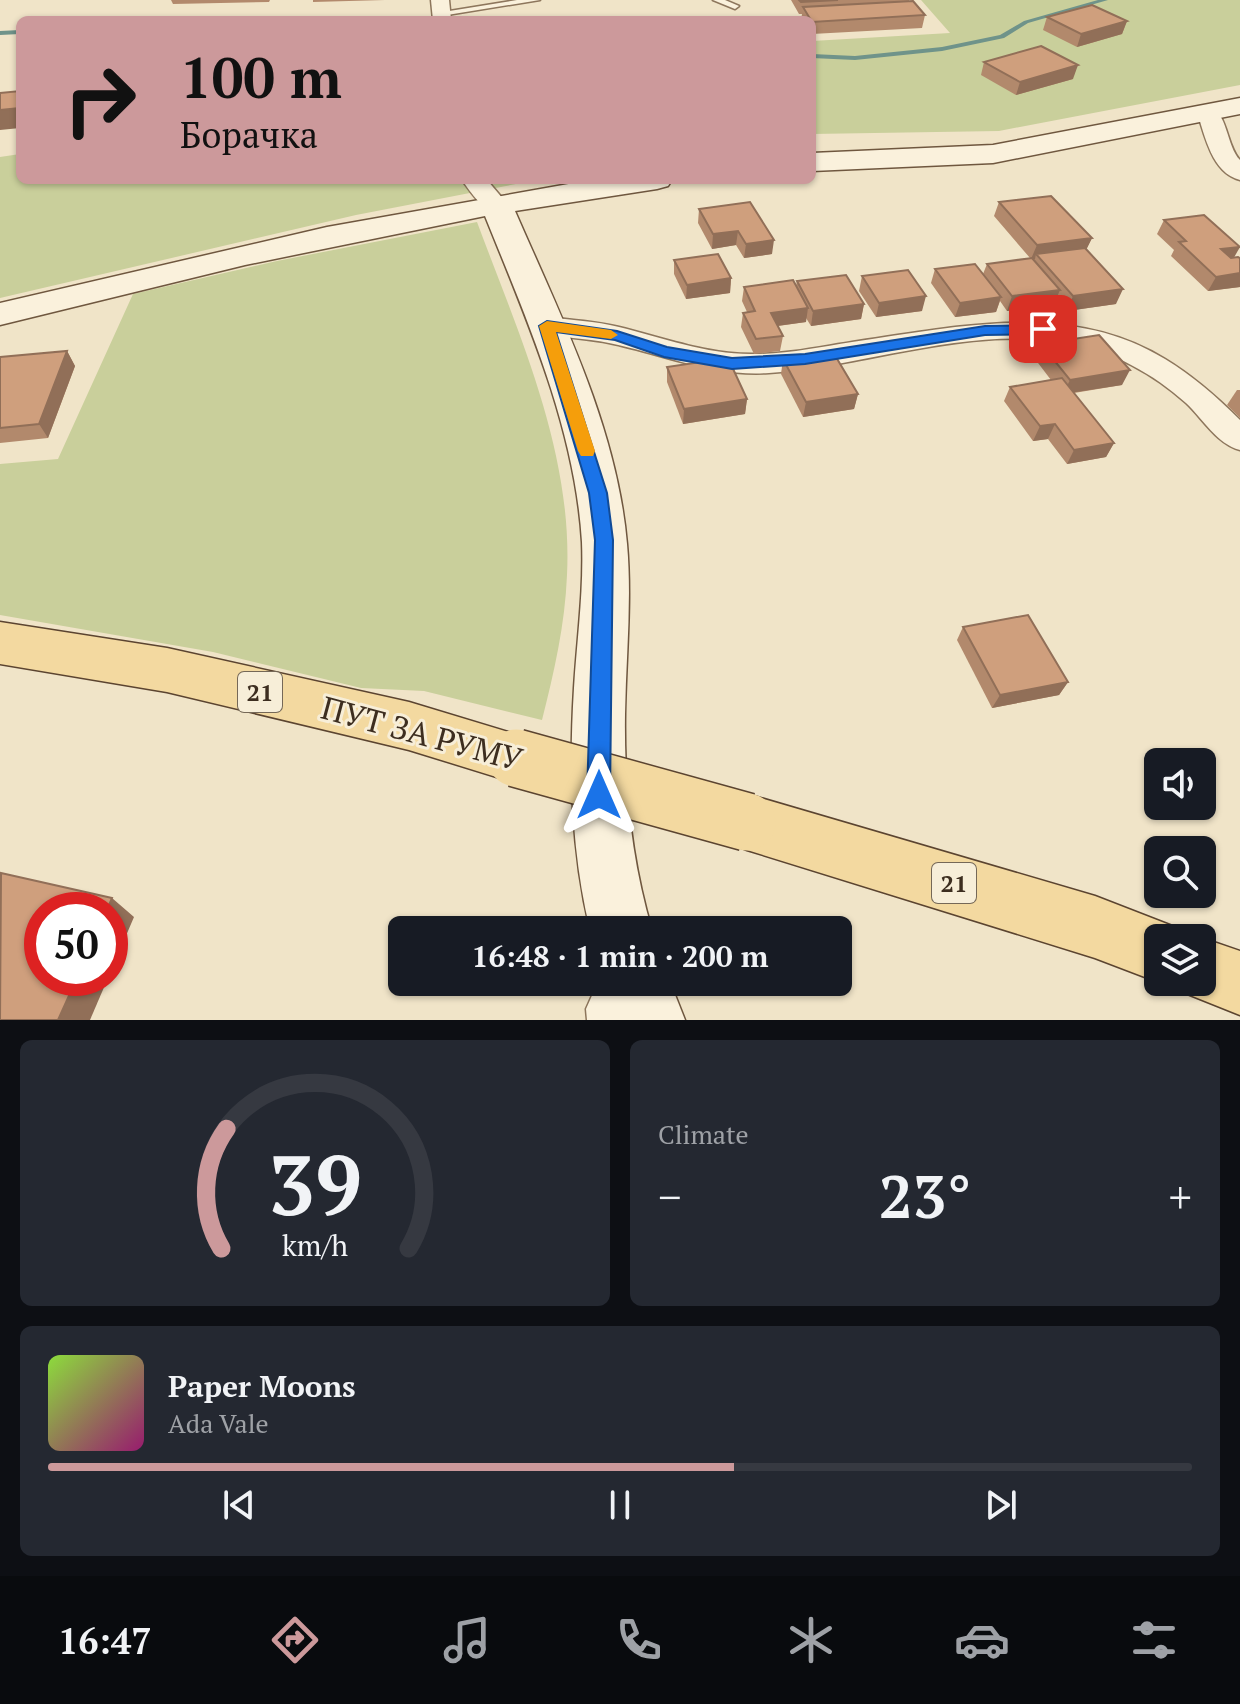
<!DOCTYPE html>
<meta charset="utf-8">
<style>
:root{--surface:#171b24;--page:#242831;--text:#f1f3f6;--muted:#9ea1a6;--line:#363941;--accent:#cc999b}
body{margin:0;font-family:"PT Serif",serif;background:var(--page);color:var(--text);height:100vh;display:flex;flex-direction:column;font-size:30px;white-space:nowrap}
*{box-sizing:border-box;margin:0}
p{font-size:26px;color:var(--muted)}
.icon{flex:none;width:44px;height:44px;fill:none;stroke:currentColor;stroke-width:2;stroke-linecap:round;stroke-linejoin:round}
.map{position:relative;height:1020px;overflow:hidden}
.drawer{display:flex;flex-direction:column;gap:20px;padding:20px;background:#0d0f14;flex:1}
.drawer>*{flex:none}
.top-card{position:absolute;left:16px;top:16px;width:800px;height:168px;border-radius:12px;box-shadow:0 2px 6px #0004;background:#cc999b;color:#111;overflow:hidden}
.buttons{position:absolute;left:1144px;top:748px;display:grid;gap:16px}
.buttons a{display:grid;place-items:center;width:72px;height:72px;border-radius:12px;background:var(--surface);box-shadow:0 2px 6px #0004;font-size:40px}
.speed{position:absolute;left:24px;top:892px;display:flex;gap:16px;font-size:40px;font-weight:700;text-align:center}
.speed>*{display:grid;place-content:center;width:104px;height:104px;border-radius:50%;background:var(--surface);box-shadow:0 2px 6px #0004;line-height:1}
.speed .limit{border:12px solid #d22;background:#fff;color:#111}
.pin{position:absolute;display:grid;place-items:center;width:68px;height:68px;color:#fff;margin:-34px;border-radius:16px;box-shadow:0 4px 12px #0006}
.me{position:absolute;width:88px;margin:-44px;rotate:0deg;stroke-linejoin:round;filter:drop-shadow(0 0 6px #0008)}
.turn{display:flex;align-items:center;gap:28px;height:168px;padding:0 32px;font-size:36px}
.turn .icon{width:104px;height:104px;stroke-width:2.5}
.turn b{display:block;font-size:56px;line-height:68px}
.big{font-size:60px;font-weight:700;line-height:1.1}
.drawer .tile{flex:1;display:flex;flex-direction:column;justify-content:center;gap:12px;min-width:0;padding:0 28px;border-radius:12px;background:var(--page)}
.drawer .dial{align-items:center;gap:0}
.dial svg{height:208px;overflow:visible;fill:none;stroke:var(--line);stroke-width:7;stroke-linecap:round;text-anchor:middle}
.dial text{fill:var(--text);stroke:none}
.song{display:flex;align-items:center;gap:24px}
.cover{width:96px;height:96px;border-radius:12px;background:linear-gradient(135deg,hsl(90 70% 55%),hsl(320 70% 35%))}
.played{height:8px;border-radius:4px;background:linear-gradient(90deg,var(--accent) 60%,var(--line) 60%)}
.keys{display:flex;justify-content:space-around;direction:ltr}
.heat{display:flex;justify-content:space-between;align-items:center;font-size:44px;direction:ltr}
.drawer .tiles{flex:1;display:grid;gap:20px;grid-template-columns:1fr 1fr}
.tile:last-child{grid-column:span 2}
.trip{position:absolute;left:388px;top:916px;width:464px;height:80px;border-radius:12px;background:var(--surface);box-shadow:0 2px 6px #0004;font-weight:700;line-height:80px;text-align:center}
.tab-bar{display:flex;height:128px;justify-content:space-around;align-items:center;background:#090b0e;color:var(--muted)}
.tab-bar .icon{width:56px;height:56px}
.tab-bar .on{color:var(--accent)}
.tab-bar b{font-size:36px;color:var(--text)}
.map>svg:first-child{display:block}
.green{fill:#c9cf9b}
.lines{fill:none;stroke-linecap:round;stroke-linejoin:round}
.stream{fill:#6f938a;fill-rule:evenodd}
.lane-casing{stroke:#8d765c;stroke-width:3}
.street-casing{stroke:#8d765c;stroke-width:3}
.secondary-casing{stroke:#6f573f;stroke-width:3}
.primary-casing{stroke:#5b4430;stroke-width:3}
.lane{fill:#faf1dc;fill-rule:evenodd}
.street{fill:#faf1dc;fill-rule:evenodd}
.secondary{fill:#faf1dc;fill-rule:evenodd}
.primary{fill:#f3d9a0;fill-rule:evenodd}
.primary-bridge-casing{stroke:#5b4430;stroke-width:60;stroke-linecap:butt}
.primary-bridge{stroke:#f3d9a0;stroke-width:57}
.wall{fill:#b2896c}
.shaded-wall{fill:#916f58}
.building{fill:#cf9f7d;stroke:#916f58;stroke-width:2}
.route{fill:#1a73e8;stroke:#114b97;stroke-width:2}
.slow{fill:#f59e0b}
.labels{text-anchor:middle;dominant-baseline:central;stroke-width:6;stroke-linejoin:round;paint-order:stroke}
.shield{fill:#f7eed8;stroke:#756857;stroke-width:2}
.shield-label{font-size:24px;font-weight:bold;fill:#3d2e20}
.near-street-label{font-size:32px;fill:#3d2e20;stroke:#f7eed8}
</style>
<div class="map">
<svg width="1240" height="1020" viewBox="0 0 1240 1020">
<rect width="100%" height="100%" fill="#f0e4c8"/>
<g class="green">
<path d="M921,0H1240V85L999,131L812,134V41L950,33Z"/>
<path d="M20,154V180H537L356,215L0,298V157Z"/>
<path d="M477,222C519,335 573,452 567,575C565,625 554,672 542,720L424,691L361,688L213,652L0,615V464L58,459L133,294L277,261Z"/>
</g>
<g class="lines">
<g class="stream">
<path d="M1098,0H1108L1028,23L1004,38L942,51L855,60L812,58V54L855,56L942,47L1000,35L1024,21Z"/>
<path d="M20,30V34L0,35V31Z"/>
</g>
<g class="lane-casing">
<g id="lane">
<path d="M517,0H540L441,16L437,13Z"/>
<path d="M713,0H725L739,6L735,9Z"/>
</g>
</g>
<g class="street-casing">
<g id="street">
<path d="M431,0H449L451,20H433Z"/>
<path d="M1208,106C1228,111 1226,146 1240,160V180C1212,173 1205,136 1197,112Z"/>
<path d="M462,180H487L509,206L506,211C485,216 473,195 462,180Z"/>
<path d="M547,317C571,320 595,321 619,327C664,338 708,355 755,354C788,354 820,347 852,342C955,327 1070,300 1165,359C1193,376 1217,397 1240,420V450C1217,444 1203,419 1186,403C1154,374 1112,351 1069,343C970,325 867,366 769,373C712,377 663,354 609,343C585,338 561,338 537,332L533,326L537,320Z"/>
<path d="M598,982H648L636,1011L637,1020H587L586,1009Z"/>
</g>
</g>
<g class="secondary-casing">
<g id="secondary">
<path d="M1240,98V114L993,163L812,171V153L993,145Z"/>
<path d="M591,180H672L668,186L657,189L515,211C561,317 617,427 627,544C632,600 626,657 625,714C624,787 631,859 652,930H590C571,850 569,770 574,688C577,639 584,591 582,542C575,428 527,320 485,216L245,265L0,325V303L327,227Z"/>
<path d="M606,982H670L685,1020H621Z"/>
</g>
</g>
<g class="primary-casing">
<g id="primary">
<path d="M0,622L167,648L409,702L535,740L543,758L535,776L516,783L409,750L167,692L0,664Z"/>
<path d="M747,794L1095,896L1180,929L1184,938H1158V982L1095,958L747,850L727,842L719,822L727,802Z"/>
<path d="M1201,938H1202L1240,951V1015L1180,991L1176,982H1202Z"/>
</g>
</g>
<use href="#lane" class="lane"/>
<use href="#street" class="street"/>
<use href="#secondary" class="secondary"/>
<use href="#primary" class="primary"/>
<g class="primary-bridge-casing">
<path id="primary-bridge" d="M516,758L747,822"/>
</g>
<use href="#primary-bridge" class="primary-bridge"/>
</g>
<g class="wall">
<path d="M171,0H270L269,2L173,4Z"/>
<path d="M313,0H385L313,2Z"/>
<path d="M791,0H909V2L925,15L922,28L812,34V20H801L802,14H799Z"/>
<path d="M1047,17L1127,21L1122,34L1077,47L1043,30Z"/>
<path d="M984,62L1073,79L1016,95L981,75Z"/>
<path d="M750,202L772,254L744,258L736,245L712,249L698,223L699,209Z"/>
<path d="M999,202L1092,238L1086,250L1116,304L1067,311L1056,299L1054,304L1007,311L1000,301L996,312L955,317L931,283L935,269L983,274L987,264L1030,258L994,216Z"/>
<path d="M1164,220L1234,257L1240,258V287L1208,291L1171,256L1174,250L1157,234Z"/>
<path d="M674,260L731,278L730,293L686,299L674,274Z"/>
<path d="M862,276L922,311L876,317L859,291Z"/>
<path d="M797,281L864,304L861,319L811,326L806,318V322L778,326L783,336L780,351L754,354L741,327L743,313L747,312L742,301L744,287L796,286Z"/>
<path d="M1041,344L1122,385L1074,393L1114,443L1106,457L1067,464L1048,439L1033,441L1004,401L1010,387L1051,380L1035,359Z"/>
<path d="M67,351L75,366L48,438L0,443V357Z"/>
<path d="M783,359L858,394L854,409L803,417L781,374Z"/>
<path d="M667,367L747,399L745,414L683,424L667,382Z"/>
<path d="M1237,390H1240V418L1227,405Z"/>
<path d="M963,627L1068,682L1059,695L992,708L957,640Z"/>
</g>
<g class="shaded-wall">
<path d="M1127,21L1122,34L1077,47L1081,34Z"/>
<path d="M1078,65L1073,79L1016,95L1020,82Z"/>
<path d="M20,108V128L0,130V110Z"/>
<path d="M738,231L736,245L712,249L713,234Z"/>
<path d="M1092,238L1085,252L1036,254L1035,259H1031L1037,245Z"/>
<path d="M774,240L772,254L744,258L746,244Z"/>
<path d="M1240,247L1232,261L1221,249Z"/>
<path d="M1240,273V287L1208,291L1216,277Z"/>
<path d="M731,278L730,293L686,299L687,285Z"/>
<path d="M1123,289L1116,304L1067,311L1073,296Z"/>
<path d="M1060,290L1054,304L1007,311L1012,296Z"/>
<path d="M926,296L922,311L876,317L879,303Z"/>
<path d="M1001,297L996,312L955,317L960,303Z"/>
<path d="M864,304L861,319L811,326L813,311Z"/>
<path d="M808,308L806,322L769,327L771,313Z"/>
<path d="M67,351L75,366L48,438L39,424Z"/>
<path d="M1130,370L1122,385L1063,394L1070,380Z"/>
<path d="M858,394L854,409L803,417L806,402Z"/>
<path d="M747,399L745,414L683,424L684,409Z"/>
<path d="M1055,424L1048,439L1033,441L1040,426Z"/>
<path d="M1114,443L1106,457L1067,464L1074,450Z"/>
<path d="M1068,682L1059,695L992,708L1000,695Z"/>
<path d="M112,898L134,917L110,973V910H107Z"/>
<path d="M77,978H108L90,1020H58Z"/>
</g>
<g class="building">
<path d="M799,0H838L801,2Z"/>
<path d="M913,1L925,15L812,22L803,7Z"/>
<path d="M1092,5L1127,21L1081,34L1047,17Z"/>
<path d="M1041,46L1078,65L1020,82L984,62Z"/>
<path d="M20,91V108L0,110V93Z"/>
<path d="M1051,196L1092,238L1037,245L999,202Z"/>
<path d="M750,202L774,240L746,244L738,231L713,234L699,209Z"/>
<path d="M1204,215L1240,247L1221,249L1231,258L1238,257L1240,258V273L1216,277L1179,242L1186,241L1164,220Z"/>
<path d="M1085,248L1123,289L1073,296L1036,254Z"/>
<path d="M718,254L731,278L687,285L674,260Z"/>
<path d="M1032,258L1060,290L1012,296L987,264Z"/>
<path d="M975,264L1001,297L960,303L935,269Z"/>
<path d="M908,270L926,296L879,303L862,276Z"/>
<path d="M846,275L864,304L813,311L797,281Z"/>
<path d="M793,280L808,308L771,313L783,336L756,339L743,313L755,311L744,287Z"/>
<path d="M1099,335L1130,370L1070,380L1041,344Z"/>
<path d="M67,351L39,424L0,428V357Z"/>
<path d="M833,352L858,394L806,402L783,359Z"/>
<path d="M728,358L747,399L684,409L667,367Z"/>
<path d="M1062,378L1114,443L1074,450L1055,424L1040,426L1010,387Z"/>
<path d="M1028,615L1068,682L1000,695L963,627Z"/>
<path d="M1,873L112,898L107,910H42V978H77L58,1020H0Z"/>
</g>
<path class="route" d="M547,321L617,331L667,347L732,358L805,354L985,326L1043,325L1051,329L1043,334L985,335L805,364L732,369L664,357L615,340L556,332L607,493L613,540L610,795L607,803L599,806L590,803L587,795L595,540L589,493L539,326Z"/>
<path class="slow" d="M547,321L611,330L618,335L611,339L556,332L595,451L593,456H581L578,451L539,326Z"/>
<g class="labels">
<g class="shield">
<rect x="238" y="672" width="44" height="40" rx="6"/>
<rect x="932" y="863" width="44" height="40" rx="6"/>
</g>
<g class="shield-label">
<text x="260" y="692">21</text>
<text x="954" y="883">21</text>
</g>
<g class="near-street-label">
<text transform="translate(422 733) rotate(15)">ПУТ ЗА РУМУ</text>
</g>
</g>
</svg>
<div class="buttons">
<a><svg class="icon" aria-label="sound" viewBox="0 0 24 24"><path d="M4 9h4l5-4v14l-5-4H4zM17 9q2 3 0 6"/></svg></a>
<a><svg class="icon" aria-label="search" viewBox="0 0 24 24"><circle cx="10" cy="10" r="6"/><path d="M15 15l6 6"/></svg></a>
<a><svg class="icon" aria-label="layers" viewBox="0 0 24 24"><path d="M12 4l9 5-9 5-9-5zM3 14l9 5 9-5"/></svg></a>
</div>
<div class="speed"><div class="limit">50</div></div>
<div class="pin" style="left:1043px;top:329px;background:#d93025"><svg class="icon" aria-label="arrive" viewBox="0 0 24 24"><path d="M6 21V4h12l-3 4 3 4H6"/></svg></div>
<svg class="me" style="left:599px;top:795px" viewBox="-20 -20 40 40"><path d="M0-17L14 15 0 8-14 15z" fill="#1a73e8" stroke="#fff" stroke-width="4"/></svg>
<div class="trip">16:48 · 1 min · 200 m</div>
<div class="top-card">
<div class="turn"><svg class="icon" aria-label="right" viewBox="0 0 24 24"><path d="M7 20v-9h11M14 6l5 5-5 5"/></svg><div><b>100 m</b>Борачка</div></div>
</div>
</div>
<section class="drawer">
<div class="tiles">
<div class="tile dial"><svg viewBox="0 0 100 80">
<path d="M14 69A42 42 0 1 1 86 69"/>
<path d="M14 69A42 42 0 0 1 16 23" stroke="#cc999b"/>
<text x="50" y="56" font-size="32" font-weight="700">39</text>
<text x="50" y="72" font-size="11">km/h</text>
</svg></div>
<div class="tile"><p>Climate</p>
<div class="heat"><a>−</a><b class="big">23°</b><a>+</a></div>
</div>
<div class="tile">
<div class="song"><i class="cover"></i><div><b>Paper Moons</b><p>Ada Vale</p></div></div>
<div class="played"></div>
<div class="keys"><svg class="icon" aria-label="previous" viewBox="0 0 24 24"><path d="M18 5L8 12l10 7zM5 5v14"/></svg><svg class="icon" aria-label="pause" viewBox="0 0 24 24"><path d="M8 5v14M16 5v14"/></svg><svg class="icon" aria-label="next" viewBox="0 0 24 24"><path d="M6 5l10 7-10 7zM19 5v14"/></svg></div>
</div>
</div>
</section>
<nav class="tab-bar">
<b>16:47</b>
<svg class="icon on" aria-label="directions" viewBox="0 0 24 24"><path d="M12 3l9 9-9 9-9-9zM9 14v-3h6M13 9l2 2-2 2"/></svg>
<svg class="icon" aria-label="music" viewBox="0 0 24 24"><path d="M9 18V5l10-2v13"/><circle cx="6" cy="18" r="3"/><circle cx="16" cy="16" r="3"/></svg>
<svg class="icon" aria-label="phone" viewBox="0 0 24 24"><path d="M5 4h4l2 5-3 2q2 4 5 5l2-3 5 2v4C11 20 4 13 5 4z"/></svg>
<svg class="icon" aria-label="climate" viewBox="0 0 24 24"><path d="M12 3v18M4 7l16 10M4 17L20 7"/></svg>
<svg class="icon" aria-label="car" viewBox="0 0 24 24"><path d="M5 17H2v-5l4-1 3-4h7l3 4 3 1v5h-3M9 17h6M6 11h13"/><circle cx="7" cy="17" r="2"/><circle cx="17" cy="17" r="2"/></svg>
<svg class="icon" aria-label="filters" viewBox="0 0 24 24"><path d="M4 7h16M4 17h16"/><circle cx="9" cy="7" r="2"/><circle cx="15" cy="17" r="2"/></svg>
</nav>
